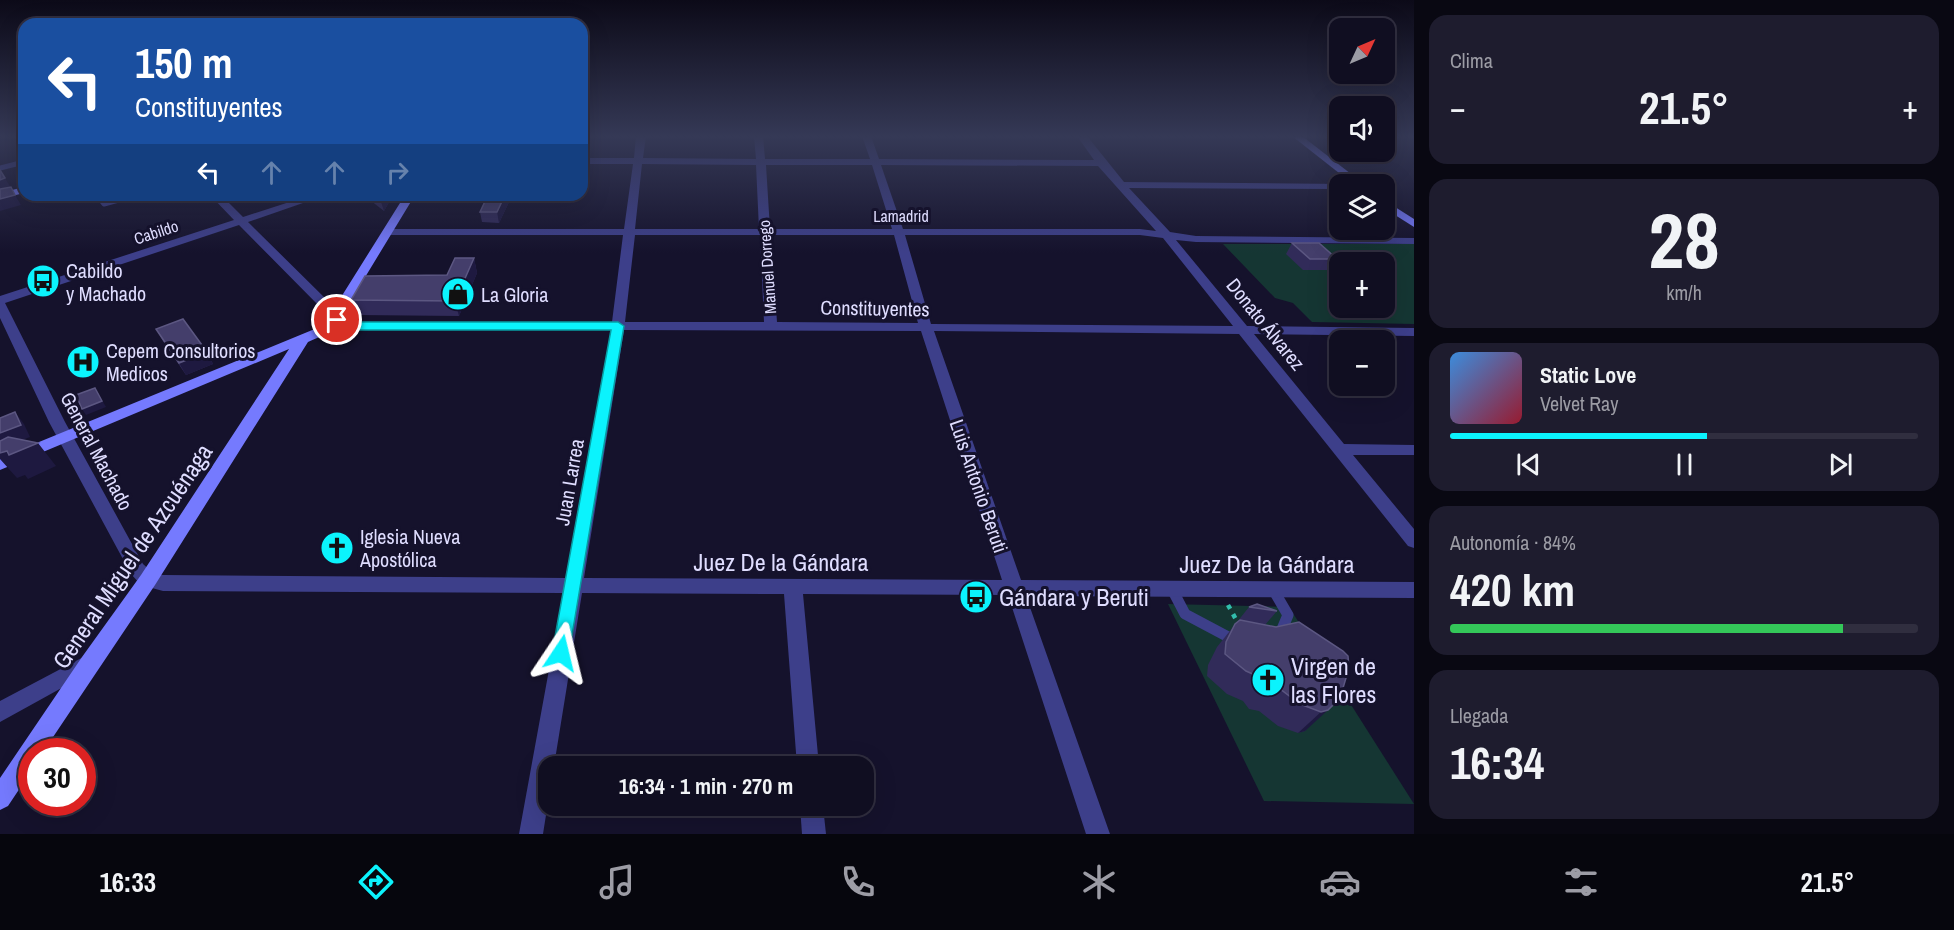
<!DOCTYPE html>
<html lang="es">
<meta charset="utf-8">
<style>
:root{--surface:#100e21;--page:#1e1c2e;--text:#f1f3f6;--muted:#9c9ca5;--line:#302e3f;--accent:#0bf3fd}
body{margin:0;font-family:"Archivo Narrow",sans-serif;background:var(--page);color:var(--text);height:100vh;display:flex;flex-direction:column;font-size:22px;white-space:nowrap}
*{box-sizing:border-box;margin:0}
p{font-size:20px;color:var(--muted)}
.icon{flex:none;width:33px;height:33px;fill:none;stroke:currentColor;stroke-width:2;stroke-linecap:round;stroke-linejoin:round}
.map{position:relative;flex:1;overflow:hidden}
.panel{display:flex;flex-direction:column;gap:15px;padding:15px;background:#090812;width:540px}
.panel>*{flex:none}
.hud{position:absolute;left:18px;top:18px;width:570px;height:183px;border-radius:18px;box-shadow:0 6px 24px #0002,0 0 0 2px var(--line);background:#1a4fa0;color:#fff;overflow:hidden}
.needle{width:39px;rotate:46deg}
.controls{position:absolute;left:1329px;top:18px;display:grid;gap:12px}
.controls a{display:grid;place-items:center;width:66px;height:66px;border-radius:12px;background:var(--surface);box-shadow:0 6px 24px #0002,0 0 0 2px var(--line);font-size:30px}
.speed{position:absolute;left:18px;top:738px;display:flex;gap:12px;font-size:30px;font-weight:700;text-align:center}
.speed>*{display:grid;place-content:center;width:78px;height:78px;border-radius:50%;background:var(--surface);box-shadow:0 6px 24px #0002,0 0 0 2px var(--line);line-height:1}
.speed .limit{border:9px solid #d22;background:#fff;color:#111}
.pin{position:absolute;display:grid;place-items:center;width:51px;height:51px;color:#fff;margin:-26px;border:3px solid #fff;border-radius:50%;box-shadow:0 2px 6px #0007}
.me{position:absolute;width:66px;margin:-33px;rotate:10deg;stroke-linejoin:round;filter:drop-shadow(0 0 4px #0008)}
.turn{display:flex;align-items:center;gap:21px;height:126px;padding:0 18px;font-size:27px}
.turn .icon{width:78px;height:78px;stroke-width:2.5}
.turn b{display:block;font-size:42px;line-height:51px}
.lanes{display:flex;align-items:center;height:57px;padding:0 18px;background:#0003;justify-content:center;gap:30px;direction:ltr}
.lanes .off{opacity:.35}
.big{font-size:45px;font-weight:800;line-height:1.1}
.panel .widget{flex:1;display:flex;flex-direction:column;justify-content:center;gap:9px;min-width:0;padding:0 21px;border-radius:18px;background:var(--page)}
.panel .dial{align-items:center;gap:0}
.dial b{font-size:78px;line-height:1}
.song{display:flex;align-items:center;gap:18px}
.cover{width:72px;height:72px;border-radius:9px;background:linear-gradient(135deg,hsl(210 70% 55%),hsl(350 70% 35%))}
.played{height:6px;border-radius:3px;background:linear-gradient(90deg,var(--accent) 55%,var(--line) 55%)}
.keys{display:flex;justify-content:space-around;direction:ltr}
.heat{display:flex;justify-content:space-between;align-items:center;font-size:33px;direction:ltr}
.charge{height:9px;border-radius:4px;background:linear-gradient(90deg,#34c759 84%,var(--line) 0)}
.trip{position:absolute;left:538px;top:756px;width:336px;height:60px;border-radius:18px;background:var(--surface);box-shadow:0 6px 24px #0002,0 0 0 2px var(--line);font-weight:800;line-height:60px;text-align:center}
.tabs{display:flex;height:96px;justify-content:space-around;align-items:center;background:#06060d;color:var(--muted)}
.tabs .icon{width:42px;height:42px}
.tabs .current{color:var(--accent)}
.tabs b{font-size:27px;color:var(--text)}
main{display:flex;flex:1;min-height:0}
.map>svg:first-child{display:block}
.green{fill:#153633;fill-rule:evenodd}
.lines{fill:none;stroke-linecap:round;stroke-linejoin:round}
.path{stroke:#32bead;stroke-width:4.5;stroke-dasharray:4.5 6;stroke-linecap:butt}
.lane-far2{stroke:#3d3f8a;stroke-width:5}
.lane-far1{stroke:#3d3f8a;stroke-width:9}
.lane{stroke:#3d3f8a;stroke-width:11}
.street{fill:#3d3f8a;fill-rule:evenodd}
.secondary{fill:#757afe;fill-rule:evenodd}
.wall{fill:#312b59}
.shaded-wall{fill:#1e1940}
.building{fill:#443e6b;stroke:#5c5782;stroke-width:1.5}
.route{fill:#0bf3fd;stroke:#079ea4;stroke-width:1.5}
.labels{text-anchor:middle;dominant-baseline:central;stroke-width:6;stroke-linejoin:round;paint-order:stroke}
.far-street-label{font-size:16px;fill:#dfddff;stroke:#15122c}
.poi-label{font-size:20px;fill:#dfddff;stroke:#15122c;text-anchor:start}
.street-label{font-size:20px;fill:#dfddff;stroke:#15122c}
.near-street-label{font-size:24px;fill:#dfddff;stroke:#15122c}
.near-poi-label{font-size:24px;fill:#dfddff;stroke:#15122c;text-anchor:start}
</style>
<main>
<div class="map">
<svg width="1414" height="834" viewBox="0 0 1414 834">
<rect width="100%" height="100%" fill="#15122c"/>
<g class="green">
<path d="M1223,244H1414V324L1312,322L1293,303L1275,298ZM1340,262H1384V308H1340Z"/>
<path d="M1168,604L1289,607L1414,804L1264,801Z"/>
</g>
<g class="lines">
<path class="path" d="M1228,605L1239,625"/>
<g class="lane-far2">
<path d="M0,168L24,162"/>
<path d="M97,195L104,204L137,195"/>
</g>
<g class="lane-far1">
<path d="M1172,589L1174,593"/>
<path d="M1273,590L1275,593"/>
</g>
<g class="lane">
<path d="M1173,591L1185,614L1234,640"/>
<path d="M1274,591L1288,615L1280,634"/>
</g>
<g class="street">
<path d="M636,136H646L643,158L756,159L754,136H763L765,159H870L862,136H871L879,159L1094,160L1077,136H1087L1124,182L1344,184H1340V189L1129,188L1170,232L1196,236L1414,238V244L1196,242L1176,240L1247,326L1414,328V336L1254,334L1344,444L1414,445V455H1353L1414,529V548L1408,546L1239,334L934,331L1021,580L1414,582V598L1026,596L1110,834H1086L1008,595L803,594L819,766H797L784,594L582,593L554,766H549V796L543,834H519L563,593L163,591L141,585L131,574L49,422L0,318V296L234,220L210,195H221L243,217L311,195H326L248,222L331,304L342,317L350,322H612L623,235H388L382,232L388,229H624L633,164H582V158H634ZM642,164L756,165L759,229H635ZM766,165H872L892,229H770ZM881,165L1098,166L1156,231L1140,229H903ZM239,225L323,310L332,323L343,329L611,330L566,578L163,575L153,573L143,564L65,422L5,303ZM635,235H760L764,322H625ZM771,235H894L918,323L777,322ZM905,235H1140L1163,238L1233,326L931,324ZM624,330L921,331L1002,580L584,578Z"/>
<path d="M89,654L96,657L99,663L96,669L0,722V701Z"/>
<path d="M800,806H823L826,834H802Z"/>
</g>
<g class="secondary">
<path d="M1292,136H1302L1364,184H1353Z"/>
<path d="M24,187V193L0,199V193Z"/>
<path d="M405,195H415L350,302C340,328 333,331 308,342L155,585L43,752H32V770L8,806L0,810V778L82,657L141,575L289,349L0,470V458L322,326L331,318L338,302Z"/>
<path d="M1384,200L1414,219V227L1384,208Z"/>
</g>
</g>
<g class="wall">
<path d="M365,195H393L384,211L366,197Z"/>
<path d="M509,202L499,223L482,222L480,212Z"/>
<path d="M1292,243L1337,259L1330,270H1303L1286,254Z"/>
<path d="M474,258L477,273L459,316L357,315L351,300L447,275Z"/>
<path d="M156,329L207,352L213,364L186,375L163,341Z"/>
<path d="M1249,607L1277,611L1265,625L1343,688L1335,695L1305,731L1298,733L1278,726L1259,711L1249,709L1243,701L1227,694L1207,676L1208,665L1217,647Z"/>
</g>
<g class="shaded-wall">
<path d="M0,170L11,188L0,191Z"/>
<path d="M15,195L21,205L0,211V199Z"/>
<path d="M380,195H393L384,211L379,196Z"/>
<path d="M505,195H507L509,202L499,223L497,212Z"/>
<path d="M474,258L477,273L459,316L455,301Z"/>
<path d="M207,352L213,364L186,375L179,363Z"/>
<path d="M95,388L106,407L86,415L82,409Z"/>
<path d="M15,412L24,424L30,437L3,448L0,444V433Z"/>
<path d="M38,443L56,466L28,479L25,475L17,478L0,459V453L7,451Z"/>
<path d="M1328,710L1305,731L1298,733L1321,712Z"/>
</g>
<g class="building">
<path d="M0,170L5,178L0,180Z"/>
<path d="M11,187L15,195L0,199V189Z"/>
<path d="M488,195H505L497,212H480Z"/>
<path d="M1292,243H1319L1337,259H1310Z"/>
<path d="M455,258H474L455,301L351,300L365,276L447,275Z"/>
<path d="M183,319L207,352L179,363L156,329Z"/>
<path d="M95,388L102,401L82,409L76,395Z"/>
<path d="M15,412L21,425L0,433V418Z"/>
<path d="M8,437L38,443L9,455L7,451L0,453V441Z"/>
<path d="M1257,604L1277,611L1249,607Z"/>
<path d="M1240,620L1276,627L1299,622L1343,651L1348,656L1349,668L1343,688L1336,694L1333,705L1328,710L1321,712L1300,704L1280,689L1270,687L1264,679L1246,671L1225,654L1226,642L1235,624Z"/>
</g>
<linearGradient id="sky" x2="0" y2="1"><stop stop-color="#0c0a18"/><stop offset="0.54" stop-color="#353956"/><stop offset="1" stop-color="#353956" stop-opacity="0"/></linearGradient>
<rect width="1414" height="253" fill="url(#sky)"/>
<path class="route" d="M337,317L350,322H618L624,326L568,659L561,662L555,659L552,653L611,330H348L332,323V318Z"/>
<defs>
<g id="bus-disc" transform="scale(1.725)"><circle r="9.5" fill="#0bf3fd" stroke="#15122c"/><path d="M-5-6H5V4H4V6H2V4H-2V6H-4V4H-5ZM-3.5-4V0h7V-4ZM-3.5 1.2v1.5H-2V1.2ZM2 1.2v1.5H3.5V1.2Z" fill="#111"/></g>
<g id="shop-disc" transform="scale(1.725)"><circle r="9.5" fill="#0bf3fd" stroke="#15122c"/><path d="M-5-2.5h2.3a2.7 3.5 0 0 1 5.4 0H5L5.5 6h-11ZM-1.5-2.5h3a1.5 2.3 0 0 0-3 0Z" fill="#111"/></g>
<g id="hospital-disc" transform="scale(1.725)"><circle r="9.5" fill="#0bf3fd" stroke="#15122c"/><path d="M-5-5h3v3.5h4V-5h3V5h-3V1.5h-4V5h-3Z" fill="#111"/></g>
<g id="church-disc" transform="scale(1.725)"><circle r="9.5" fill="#0bf3fd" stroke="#15122c"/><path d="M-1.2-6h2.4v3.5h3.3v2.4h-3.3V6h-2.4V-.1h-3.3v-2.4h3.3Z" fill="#111"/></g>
</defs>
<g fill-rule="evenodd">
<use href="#bus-disc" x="43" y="281"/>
<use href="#shop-disc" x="458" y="294"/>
<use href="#hospital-disc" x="83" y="362"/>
<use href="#church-disc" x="337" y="548"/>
<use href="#bus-disc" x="976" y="597"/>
<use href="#church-disc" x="1268" y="680"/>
</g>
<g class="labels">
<g class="far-street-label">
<text x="901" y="216">Lamadrid</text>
<text transform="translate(156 232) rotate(-18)">Cabildo</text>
<text transform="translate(767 267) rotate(-94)">Manuel Dorrego</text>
</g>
<g class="poi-label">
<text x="66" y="270">Cabildo<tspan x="66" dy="23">y Machado</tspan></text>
<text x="481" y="294">La Gloria</text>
<text x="106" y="350">Cepem Consultorios<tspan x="106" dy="23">Medicos</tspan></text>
<text x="360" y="536">Iglesia Nueva<tspan x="360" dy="23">Apostólica</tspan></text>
</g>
<g class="street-label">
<text transform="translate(875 308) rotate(1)">Constituyentes</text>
<text transform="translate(1266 324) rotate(51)">Donato Álvarez</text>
<text transform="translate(97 451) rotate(62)">General Machado</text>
<text transform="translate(569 482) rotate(-80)">Juan Larrea</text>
<text transform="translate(979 486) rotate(71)">Luis Antonio Beruti</text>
</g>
<g class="near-street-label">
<text transform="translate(132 556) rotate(-56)">General Miguel de Azcuénaga</text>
<text x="781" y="562">Juez De la Gándara</text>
<text x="1267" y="564">Juez De la Gándara</text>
</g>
<g class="near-poi-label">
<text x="999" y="597">Gándara y Beruti</text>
<text x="1291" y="666">Virgen de<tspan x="1291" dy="28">las Flores</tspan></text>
</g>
</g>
</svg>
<div class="controls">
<a><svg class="needle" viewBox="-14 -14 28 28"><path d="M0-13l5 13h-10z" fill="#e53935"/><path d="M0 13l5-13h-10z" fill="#9c9ca5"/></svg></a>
<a><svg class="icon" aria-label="sound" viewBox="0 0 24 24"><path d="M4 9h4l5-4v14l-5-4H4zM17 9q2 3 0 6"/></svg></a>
<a><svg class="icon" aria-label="layers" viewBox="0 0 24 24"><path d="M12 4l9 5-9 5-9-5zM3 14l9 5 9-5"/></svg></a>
<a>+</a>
<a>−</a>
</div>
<div class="speed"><div class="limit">30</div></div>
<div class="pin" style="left:337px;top:320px;background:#d93025"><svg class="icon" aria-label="arrive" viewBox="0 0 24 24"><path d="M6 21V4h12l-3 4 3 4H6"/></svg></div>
<svg class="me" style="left:561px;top:653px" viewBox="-20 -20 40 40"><path d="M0-17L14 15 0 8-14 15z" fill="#0bf3fd" stroke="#fff" stroke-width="4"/></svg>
<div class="trip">16:34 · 1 min · 270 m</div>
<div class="hud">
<div class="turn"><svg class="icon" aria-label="left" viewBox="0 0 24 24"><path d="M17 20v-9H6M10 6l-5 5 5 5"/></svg><div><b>150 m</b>Constituyentes</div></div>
<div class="lanes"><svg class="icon" aria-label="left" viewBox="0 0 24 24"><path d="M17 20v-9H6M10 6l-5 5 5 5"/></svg><svg class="icon off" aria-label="ahead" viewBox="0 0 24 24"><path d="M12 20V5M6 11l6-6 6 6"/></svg><svg class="icon off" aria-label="ahead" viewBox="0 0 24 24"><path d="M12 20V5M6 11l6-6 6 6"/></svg><svg class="icon off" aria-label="right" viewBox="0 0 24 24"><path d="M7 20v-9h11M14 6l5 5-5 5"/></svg></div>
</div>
</div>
<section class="panel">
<div class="widget"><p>Clima</p>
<div class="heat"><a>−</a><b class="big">21.5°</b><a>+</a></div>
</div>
<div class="widget dial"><b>28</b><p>km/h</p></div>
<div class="widget">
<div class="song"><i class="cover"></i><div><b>Static Love</b><p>Velvet Ray</p></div></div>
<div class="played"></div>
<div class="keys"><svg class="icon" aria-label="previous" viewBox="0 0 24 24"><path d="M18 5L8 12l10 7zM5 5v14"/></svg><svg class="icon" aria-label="pause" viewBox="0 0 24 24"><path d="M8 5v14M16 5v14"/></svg><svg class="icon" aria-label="next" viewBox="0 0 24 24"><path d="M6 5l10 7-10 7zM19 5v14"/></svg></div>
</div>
<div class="widget"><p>Autonomía · 84%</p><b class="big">420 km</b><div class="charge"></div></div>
<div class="widget"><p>Llegada</p><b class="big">16:34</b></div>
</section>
</main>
<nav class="tabs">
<b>16:33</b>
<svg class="icon current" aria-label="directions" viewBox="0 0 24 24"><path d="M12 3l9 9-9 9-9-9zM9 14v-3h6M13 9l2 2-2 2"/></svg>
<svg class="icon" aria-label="music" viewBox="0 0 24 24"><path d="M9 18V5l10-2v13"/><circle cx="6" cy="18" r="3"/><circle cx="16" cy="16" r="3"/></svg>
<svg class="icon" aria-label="phone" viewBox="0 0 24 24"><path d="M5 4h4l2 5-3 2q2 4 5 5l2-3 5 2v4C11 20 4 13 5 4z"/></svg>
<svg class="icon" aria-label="climate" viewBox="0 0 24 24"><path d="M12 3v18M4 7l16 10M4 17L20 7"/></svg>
<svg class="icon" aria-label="car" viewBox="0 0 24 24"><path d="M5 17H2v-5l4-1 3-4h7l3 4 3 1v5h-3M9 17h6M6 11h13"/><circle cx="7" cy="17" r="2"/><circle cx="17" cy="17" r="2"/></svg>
<svg class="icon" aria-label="filters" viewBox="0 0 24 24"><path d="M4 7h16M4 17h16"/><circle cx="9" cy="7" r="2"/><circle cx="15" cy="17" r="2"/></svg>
<b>21.5°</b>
</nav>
